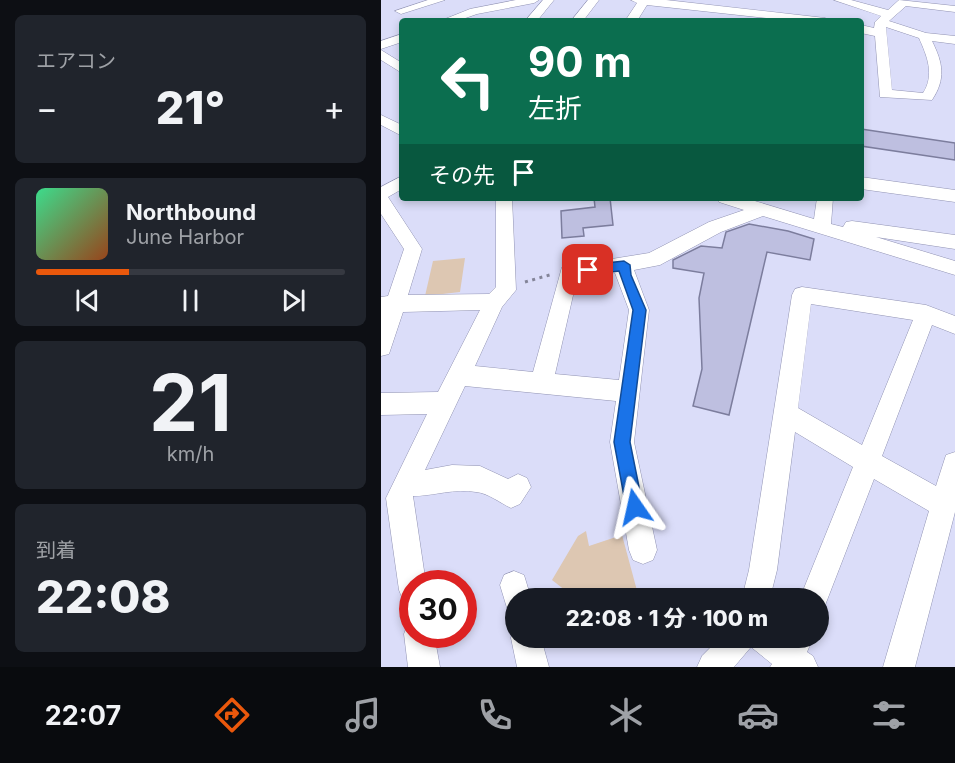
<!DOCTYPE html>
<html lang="ja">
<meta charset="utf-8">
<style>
:root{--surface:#171b24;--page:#20242c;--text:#f1f3f6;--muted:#9ea1a6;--line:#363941;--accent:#ea580c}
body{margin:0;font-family:Inter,"Noto Sans JP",sans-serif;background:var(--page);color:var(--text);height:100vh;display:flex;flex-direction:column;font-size:22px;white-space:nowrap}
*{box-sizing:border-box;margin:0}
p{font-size:20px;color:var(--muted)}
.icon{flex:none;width:33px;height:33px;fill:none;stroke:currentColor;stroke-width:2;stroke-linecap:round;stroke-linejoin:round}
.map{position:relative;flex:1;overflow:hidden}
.drawer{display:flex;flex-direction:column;gap:15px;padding:15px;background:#0d0f14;width:381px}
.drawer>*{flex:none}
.top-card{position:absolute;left:18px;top:18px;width:465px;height:183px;border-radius:6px;box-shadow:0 3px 9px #0003;background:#0b6e4f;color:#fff;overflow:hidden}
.speed{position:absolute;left:18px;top:570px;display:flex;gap:12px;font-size:30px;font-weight:700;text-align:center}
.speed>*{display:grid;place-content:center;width:78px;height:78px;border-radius:50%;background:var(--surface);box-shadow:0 3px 9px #0003;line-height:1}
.speed .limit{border:9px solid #d22;background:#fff;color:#111}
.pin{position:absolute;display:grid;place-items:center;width:51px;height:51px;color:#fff;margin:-26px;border-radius:12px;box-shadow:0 3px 9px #0006}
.me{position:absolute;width:66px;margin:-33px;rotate:349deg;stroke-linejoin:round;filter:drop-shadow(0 0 4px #0008)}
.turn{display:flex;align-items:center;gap:21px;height:126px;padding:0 30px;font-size:27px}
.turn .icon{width:78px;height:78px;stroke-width:2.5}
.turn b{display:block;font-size:42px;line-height:51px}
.then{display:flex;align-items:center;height:57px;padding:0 30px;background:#0003;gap:12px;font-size:22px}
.big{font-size:45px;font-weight:800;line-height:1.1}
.drawer .tile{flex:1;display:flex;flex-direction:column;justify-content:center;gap:9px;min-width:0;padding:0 21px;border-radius:9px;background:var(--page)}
.drawer .dial{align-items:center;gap:0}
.dial b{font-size:78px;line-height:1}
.song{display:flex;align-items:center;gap:18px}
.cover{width:72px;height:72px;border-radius:9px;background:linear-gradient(135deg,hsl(150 70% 55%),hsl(20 70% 35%))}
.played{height:6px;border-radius:3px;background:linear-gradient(90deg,var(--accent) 30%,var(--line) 30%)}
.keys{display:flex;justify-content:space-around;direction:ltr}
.heat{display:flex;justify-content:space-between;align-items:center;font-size:33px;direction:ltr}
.trip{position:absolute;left:124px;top:588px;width:324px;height:60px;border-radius:30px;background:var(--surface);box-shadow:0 3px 9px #0003;font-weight:800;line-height:60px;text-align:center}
.tabs{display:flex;height:96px;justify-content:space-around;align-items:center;background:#090b0e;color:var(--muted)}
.tabs .icon{width:42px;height:42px}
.tabs .current{color:var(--accent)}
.tabs b{font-size:27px;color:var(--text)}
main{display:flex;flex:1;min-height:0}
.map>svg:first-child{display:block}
.green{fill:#ddc7b2}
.building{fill:#bebfe0;stroke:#7c7d9d;stroke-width:1.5}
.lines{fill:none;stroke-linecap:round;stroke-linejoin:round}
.minor-casing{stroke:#9193b3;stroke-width:1}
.path{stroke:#838498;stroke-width:3;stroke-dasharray:3 4.5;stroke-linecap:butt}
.minor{fill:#fff;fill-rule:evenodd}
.route{fill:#1a73e8;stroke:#114b97;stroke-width:1.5}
</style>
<main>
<section class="drawer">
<div class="tile"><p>エアコン</p>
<div class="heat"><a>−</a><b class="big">21°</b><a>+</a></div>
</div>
<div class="tile">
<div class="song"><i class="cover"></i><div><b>Northbound</b><p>June Harbor</p></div></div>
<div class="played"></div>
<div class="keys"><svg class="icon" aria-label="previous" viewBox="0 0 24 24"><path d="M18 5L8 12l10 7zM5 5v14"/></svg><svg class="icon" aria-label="pause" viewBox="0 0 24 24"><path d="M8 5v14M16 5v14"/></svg><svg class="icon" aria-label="next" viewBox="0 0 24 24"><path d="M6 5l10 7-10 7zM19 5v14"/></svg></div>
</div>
<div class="tile dial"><b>21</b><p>km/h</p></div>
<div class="tile"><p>到着</p><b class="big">22:08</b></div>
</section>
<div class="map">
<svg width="574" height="667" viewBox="0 0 574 667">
<rect width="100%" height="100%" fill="#dbddf9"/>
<g class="green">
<path d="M84,258L79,292L44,296L52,261Z"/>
<path d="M205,531L208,546L241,535L258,598H194L171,580L197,536Z"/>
</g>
<g class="building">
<path d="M480,129L574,143V160L480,146Z"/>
<path d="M213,198H229L232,225L202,228L203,236L181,238L180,211L214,207Z"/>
<path d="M368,224L407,231L433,239L429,260L386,252L348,415L312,406L321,369L318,298L323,273L292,268V260L320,246L341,248L345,232Z"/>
</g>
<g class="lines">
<g class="minor-casing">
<g id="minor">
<path d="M47,0H64L20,14L14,11Z"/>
<path d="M135,0H158L153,3L96,14L76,21H59L89,9Z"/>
<path d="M162,0H173L156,21H144Z"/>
<path d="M207,0H218L202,21H190Z"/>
<path d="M250,0H285L444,18L450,21H413L266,5L256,21H244L256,3Z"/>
<path d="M453,0H470L507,10L518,0L574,6V12L525,6L508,21L545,33L574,36V44L551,41C562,63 565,79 551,100L499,97L494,36L480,33V25L493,28L494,22L500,16ZM505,27L538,38C546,56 554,75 542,93L511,90Z"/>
<path d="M21,34V42L0,49V41Z"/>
<path d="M0,50L21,63V73L0,60Z"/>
<path d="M0,115L21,125V136L0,125Z"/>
<path d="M21,176V189L7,197L41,249L27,295L108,294L115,287V198H131L135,290L121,307L94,366L152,372L181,267L268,253L328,222L363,210L338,202L336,198H364L433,219L436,198H452L450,224L462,227L465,222L471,221L574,235V249L495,237L574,261V275L382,216L340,232L279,265L253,270L268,310L253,442L276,550L272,560L262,564L252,560L248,550L229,442L235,401L84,386L44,470L71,465L99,466L127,479L137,474L146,478L150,487L139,504L130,508C119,503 107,493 95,492C74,488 53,496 32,496L45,584H32V604L22,600L18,590L5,498L46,414L0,415V393L57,392L99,310L22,312L8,354L0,356V297L7,296L23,249L0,214V187ZM234,273L248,310L238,380L174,374L196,278Z"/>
<path d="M480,177L574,190V202L480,189Z"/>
<path d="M421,287L545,305L574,316V334L551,325L501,456L555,486L565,455L574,452V512L534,667H502L548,511L493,479L443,608L438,610V598H419L472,467L414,432L396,570L389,598H361L368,570L411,295L414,289ZM430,304L532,320L481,445L417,408Z"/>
<path d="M133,571L143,575L150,598H135V612L126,608L119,585L123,575Z"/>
<path d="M32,622V634H53L59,667H27L23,634L27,623Z"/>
<path d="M134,627L135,638H160L168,667H136L130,638Z"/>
<path d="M339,638H432L426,652L432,656L437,667H389L391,664L370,647L353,667H316L321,656Z"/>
</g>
</g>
<path class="path" d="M144,282L172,274"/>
<use href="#minor" class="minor"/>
</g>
<path class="route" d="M243,261L249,265L250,275L265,310L249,442L262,507L260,513L254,516L248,513L245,507L233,442L252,310L238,271L207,275L200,270L207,265Z"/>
</svg>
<div class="speed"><div class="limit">30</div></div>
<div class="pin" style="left:207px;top:270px;background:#d93025"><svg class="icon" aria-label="arrive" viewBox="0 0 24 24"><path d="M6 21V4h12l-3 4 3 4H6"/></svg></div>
<svg class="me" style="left:254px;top:507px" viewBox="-20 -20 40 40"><path d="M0-17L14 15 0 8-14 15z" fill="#1a73e8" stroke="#fff" stroke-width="4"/></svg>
<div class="trip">22:08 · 1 分 · 100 m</div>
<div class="top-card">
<div class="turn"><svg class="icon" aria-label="left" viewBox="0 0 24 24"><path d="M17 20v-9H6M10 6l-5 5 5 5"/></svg><div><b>90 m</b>左折</div></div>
<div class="then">その先<svg class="icon" aria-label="arrive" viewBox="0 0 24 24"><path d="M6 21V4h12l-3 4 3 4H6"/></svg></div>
</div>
</div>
</main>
<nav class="tabs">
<b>22:07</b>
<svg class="icon current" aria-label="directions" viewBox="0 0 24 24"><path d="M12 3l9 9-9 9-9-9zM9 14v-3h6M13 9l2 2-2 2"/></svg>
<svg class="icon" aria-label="music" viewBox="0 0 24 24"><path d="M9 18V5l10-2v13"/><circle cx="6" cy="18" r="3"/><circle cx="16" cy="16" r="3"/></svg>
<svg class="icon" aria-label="phone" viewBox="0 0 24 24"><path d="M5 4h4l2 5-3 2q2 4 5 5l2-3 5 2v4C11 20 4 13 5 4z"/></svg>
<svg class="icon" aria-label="climate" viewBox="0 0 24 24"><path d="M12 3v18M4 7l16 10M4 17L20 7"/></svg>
<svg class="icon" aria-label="car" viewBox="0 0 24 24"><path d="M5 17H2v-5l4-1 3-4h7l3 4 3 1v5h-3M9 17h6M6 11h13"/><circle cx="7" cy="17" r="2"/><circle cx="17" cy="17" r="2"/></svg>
<svg class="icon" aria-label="filters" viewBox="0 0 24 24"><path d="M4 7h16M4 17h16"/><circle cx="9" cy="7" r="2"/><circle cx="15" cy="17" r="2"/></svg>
</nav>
